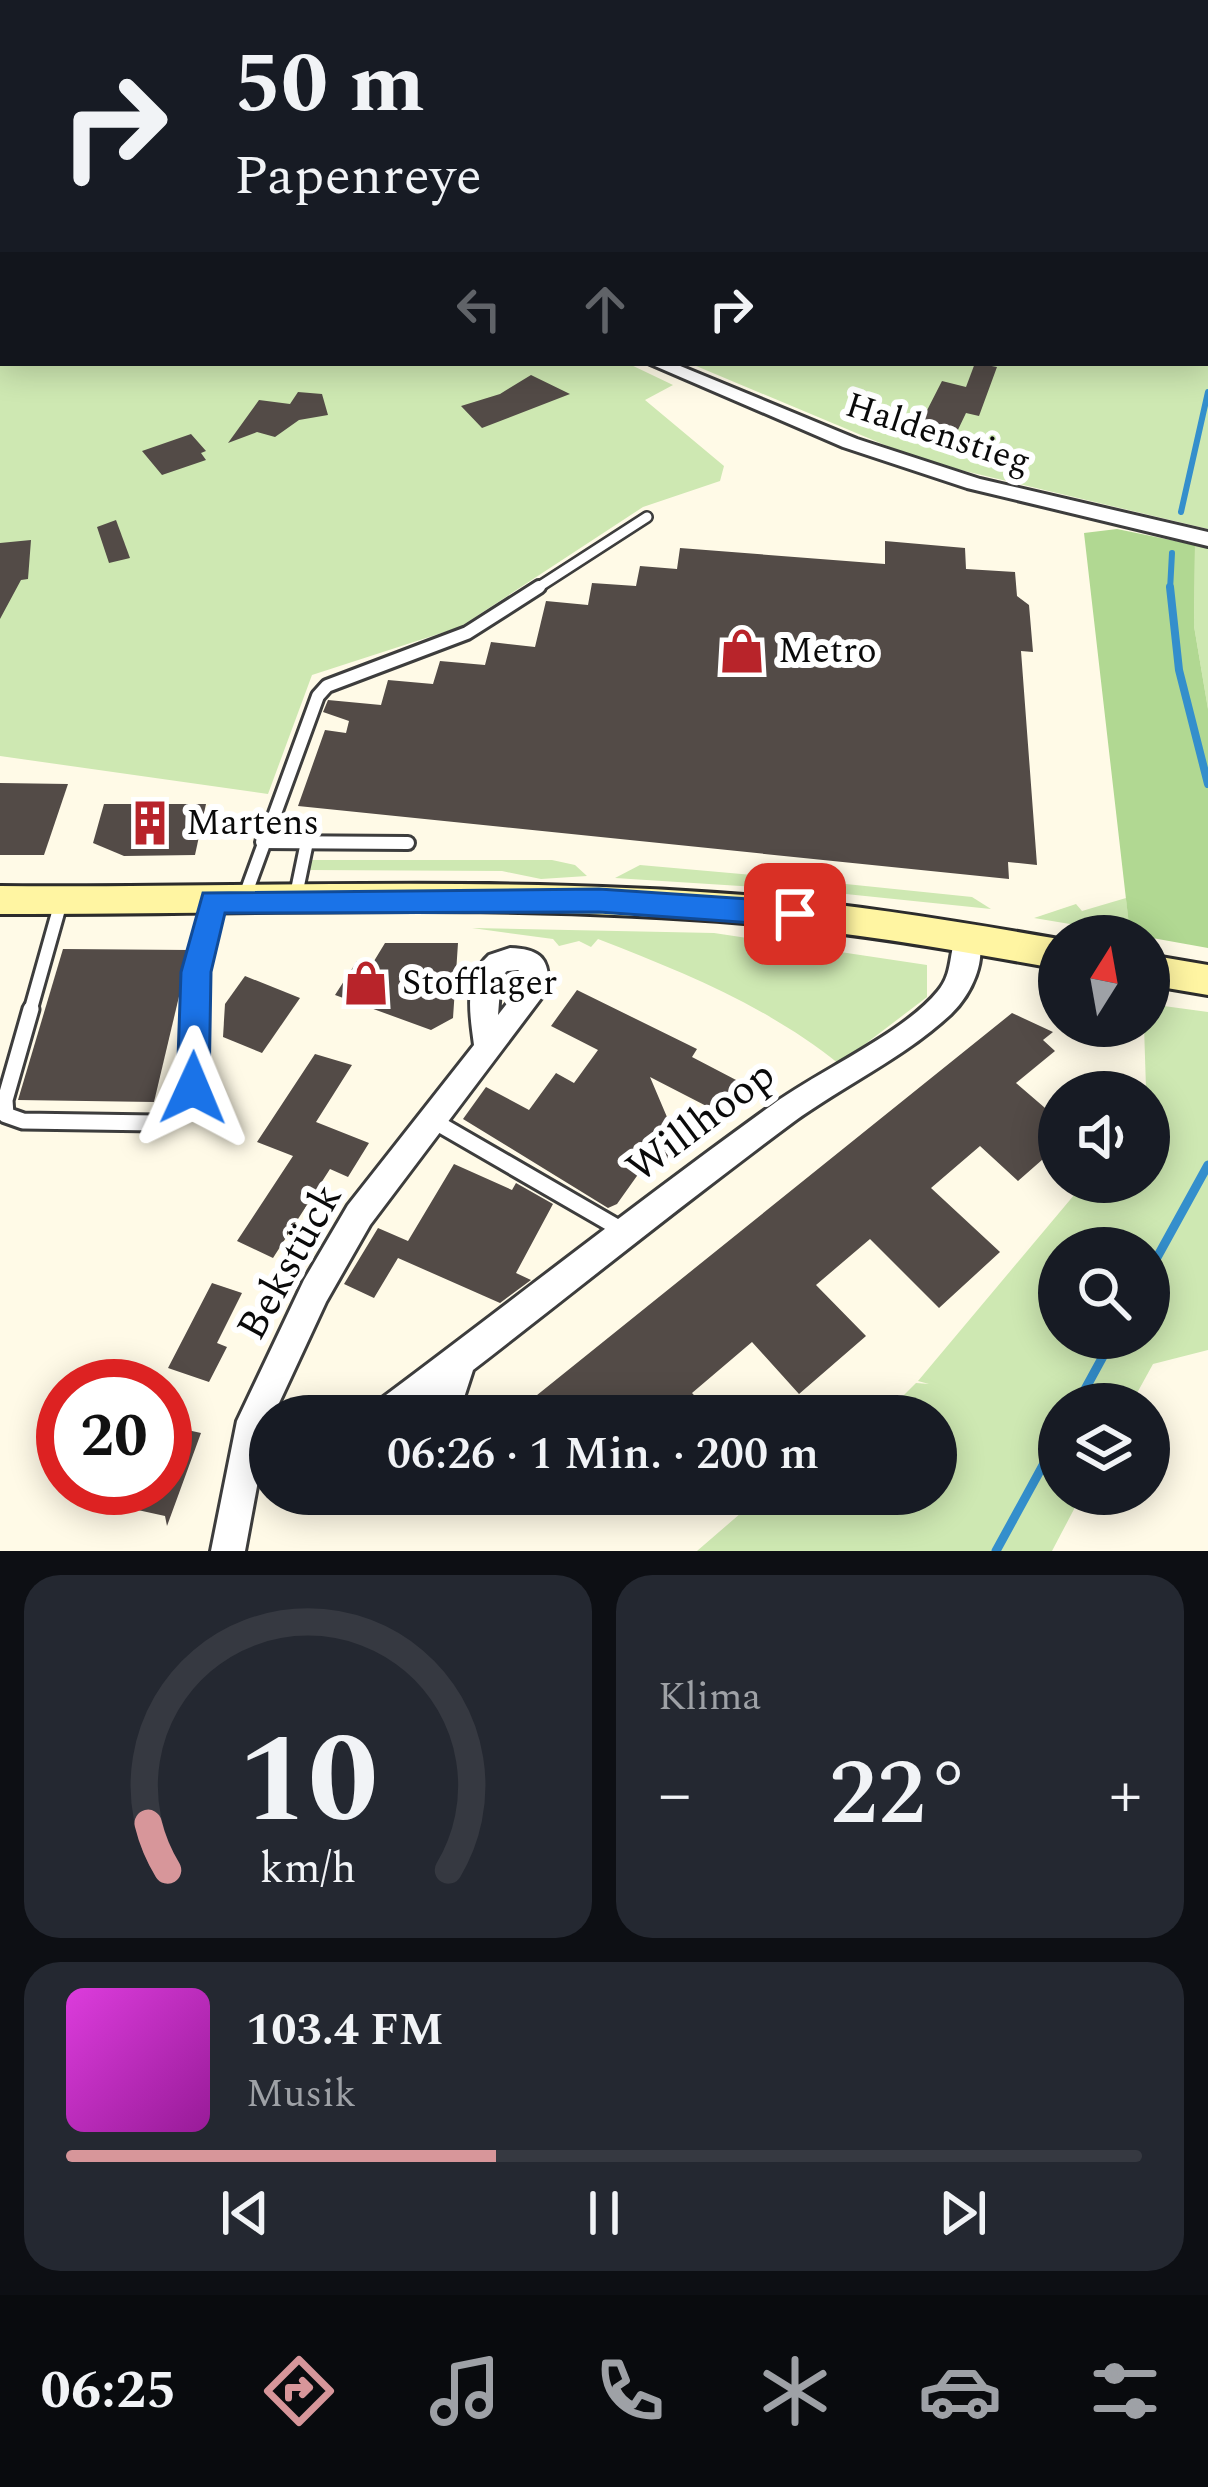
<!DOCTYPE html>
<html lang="de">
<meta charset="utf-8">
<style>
:root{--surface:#171b24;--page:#242831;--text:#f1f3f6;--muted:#9ea1a6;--line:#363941;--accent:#d7969a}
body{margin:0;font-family:Spectral,serif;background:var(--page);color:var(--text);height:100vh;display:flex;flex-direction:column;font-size:45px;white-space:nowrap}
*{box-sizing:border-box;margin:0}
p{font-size:39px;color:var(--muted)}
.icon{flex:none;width:66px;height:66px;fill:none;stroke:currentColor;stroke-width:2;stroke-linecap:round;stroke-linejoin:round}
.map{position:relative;height:1551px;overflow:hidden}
.side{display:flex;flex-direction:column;gap:24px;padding:24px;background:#0d0f14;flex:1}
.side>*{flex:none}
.hud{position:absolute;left:0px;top:0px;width:1209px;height:366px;box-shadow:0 6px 30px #0003;background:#171b24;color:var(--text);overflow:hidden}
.needle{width:78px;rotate:11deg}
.fabs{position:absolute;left:1038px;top:915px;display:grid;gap:24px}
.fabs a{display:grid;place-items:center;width:132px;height:132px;border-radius:50%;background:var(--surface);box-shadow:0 6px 30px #0003;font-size:60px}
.speed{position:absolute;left:36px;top:1359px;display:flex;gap:24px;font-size:60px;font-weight:700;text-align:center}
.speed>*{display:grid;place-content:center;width:156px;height:156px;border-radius:50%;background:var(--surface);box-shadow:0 6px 30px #0003;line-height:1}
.speed .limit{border:18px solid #d22;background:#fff;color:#111}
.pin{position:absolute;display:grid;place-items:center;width:102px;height:102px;color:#fff;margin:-51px;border-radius:24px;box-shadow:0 6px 18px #0006}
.me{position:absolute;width:132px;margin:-66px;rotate:1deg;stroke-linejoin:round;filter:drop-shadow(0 0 9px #0008)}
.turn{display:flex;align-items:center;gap:42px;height:252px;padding:0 36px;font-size:54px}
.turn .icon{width:156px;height:156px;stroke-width:2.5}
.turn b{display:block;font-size:84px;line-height:102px}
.lanes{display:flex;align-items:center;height:114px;padding:0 36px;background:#0003;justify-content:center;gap:60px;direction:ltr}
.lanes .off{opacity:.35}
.big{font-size:90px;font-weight:600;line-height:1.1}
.side .card{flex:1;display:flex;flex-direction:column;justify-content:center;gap:18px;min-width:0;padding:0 42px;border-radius:36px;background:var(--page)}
.side .dial{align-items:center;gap:0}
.dial svg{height:312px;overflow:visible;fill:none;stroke:var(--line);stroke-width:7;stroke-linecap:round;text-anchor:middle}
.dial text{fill:var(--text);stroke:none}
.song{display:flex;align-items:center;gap:36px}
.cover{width:144px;height:144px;border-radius:18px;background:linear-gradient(135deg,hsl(300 70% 55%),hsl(300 70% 35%))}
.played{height:12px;border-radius:6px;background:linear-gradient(90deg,var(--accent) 40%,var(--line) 40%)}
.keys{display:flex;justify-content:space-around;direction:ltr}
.heat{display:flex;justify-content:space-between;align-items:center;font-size:66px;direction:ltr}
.side .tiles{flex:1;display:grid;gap:24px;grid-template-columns:1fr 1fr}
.card:last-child{grid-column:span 2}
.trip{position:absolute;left:249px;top:1395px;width:708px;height:120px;border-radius:60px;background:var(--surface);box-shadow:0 6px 30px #0003;font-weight:600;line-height:120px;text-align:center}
.tab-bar{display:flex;height:192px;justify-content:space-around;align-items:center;background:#090b0e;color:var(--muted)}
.tab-bar .icon{width:84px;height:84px}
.tab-bar .active{color:var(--accent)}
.tab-bar b{font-size:54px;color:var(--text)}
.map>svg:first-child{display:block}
.green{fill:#cee8b2;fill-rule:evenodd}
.forest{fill:#b1d892}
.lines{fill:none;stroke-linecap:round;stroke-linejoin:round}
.stream-far2{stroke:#348fcc;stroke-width:6}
.stream-far1{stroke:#348fcc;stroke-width:8}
.stream{stroke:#348fcc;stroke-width:9}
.taxiway{fill:#dc8f88;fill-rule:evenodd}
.building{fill:#534b47}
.lane-far2-casing{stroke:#3d3d3d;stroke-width:14}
.lane-far1-casing{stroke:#3d3d3d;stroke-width:18}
.lane-casing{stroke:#3d3d3d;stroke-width:21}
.street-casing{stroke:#3d3d3d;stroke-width:6}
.secondary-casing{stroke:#2c2c2c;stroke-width:6}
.lane-far2{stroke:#fff;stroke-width:9}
.lane-far1{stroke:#fff;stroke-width:12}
.lane{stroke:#fff;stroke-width:15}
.street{fill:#fff;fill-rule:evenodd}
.secondary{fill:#fff5a2;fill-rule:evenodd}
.route{fill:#1a73e8;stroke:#114b97;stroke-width:3}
.labels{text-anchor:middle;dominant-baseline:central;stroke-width:12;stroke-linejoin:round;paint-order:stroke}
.street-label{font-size:36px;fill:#0a0a0a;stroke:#fff}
.poi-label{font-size:36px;fill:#0a0a0a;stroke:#fff;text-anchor:start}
.near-street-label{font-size:42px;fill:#0a0a0a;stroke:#fff}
</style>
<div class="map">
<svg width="1208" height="1551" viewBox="0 0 1208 1551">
<rect width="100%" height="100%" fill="#fffae7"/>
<g class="green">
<path d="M0,0H543L546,3H3V363H627L673,385L645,400L724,466L720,481L643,507L460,627L312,675L268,794L0,756Z"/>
<path d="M748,0H1208V48L1206,3Z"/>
<path d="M1208,76V529L923,461L689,363H1206Z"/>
<path d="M1195,545L1208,548V709L1194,626Z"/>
<path d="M310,860H552L575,865L587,876L541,879L502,871L308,870Z"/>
<path d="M640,865L787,878L786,889L615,878Z"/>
<path d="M807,880L972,897L991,909L807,890Z"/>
<path d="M1126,898L1130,934L1034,918L1076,904L1082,911Z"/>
<path d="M472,928L714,933L927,965V997L839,1064C767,1006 683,972 598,939L591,947L579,941L559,946L553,939Z"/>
<path d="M1149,1004L1208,1012V1350L1153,1364L1131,1404H1059V1494H1082L1052,1551H697L763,1494H936V1416H883L916,1383L929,1384L918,1381L1085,1182H1149L1144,1026H1149ZM1059,1248H1149V1338H1059Z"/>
</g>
<path class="forest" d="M1117,529L1195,545L1194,626L1208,709V948L1130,934L1084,533Z"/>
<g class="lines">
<g class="stream-far2">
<path d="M1181,512L1208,392"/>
<path d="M1170,590L1172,553"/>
</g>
<path class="stream-far1" d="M1170,587L1179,670L1208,784"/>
<g class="stream">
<path d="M1149,1272L1208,1165"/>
<path d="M1077,1404L1113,1338"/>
<path d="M996,1551L1059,1436"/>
</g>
<path class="taxiway" d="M706,0H742L704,3Z"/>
</g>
<g class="building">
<path d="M975,363L997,367L979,416L966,413L955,436L919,426L942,381L966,387Z"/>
<path d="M531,375L570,394L482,428L461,406L500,394Z"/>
<path d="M298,392L322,394L328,415L299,420L275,437L257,432L228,443L259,400L290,404Z"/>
<path d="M191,434L206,451L201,453L206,460L162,475L142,451Z"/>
<path d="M116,520L130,558L109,563L97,527Z"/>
<path d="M31,540L28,579L21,580L0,619V543Z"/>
<path d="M885,541L965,548L966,569L1015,572L1017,596L1029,605L1033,652L1021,651L1037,865L1008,862L1009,879L298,806L325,730L346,733L349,721L323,712L328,700L381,705L388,680L433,684L440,661L485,665L491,642L535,647L546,601L588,605L592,583L636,586L640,566L677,569L680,548L885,564Z"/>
<path d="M0,783L68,784L44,855H0Z"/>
<path d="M104,804H206L195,855L124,856L93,843Z"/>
<path d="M385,943H458L453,1018L431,1030L335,995L357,961L371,966Z"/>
<path d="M63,949L190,950L154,1102L18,1100Z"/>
<path d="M245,976L300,998L262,1053L223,1037L225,1004Z"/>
<path d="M577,990L697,1049L692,1057L738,1081L718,1112L650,1077L678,1143L662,1166L649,1159L617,1204L608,1208L463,1119L486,1087L529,1110L556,1073L574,1083L598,1050L551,1026Z"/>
<path d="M1012,1013L1053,1032L1043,1040L1055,1051L1016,1083L1059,1120V1145L1018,1181L980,1146L931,1188L1000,1252L939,1308L870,1239L816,1285L866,1336L799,1394L752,1342L692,1393L713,1416H511Z"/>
<path d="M315,1054L352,1065L316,1122L369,1143L348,1177L330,1169L273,1258L237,1241L293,1156L257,1142Z"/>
<path d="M454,1164L512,1190L516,1183L553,1204L516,1273L531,1280L500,1303L398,1258L374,1298L344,1284L378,1228L408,1241Z"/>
<path d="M212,1283L242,1293L217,1343L227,1347L209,1382L168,1368Z"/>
<path d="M165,1425L201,1433L167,1526L165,1516L124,1507L131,1488H165Z"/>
</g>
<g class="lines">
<g class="lane-far2-casing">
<path id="lane-far2" d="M534,590L647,517"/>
</g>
<g class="lane-far1-casing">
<g id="lane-far1">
<path d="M262,842L408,843"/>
<path d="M296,895L307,842"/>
<path d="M243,901L318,696L327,686L467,633L539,587"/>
<path d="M30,1012L61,902"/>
<path d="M195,1012L196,972L213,902"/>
</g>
</g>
<g class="lane-casing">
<g id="lane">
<path d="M31,1009L5,1100L6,1115L23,1121L155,1123L183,1110L193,1088L195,1009"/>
<path d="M432,1120L622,1230"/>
</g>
</g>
<g class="street-casing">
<g id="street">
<path d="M648,363H673L857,439L980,479L1208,532V546L967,488L843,447Z"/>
<path d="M967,928L976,932C989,958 971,995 951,1014C904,1058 844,1085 792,1123C684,1203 579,1288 473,1370L458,1416H424L429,1404L413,1416H369L374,1404C507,1305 637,1202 772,1105C818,1071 903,1034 938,991C954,972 948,952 958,932Z"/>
<path d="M510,948C541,949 550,959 548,989L370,1225L326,1302L273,1416H270L245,1551H211L237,1421L304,1280L348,1205L474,1045C470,1014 463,979 489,955ZM518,970L522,973L521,986L498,1015L501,977L507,971Z"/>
</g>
</g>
<g class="secondary-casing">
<g id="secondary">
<path d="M0,886C248,888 497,875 744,895C850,904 955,921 1059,939V969C955,950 850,932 744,923C497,902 248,915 0,914Z"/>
<path d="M1149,955L1208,965V995L1149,985Z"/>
</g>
</g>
<use href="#lane-far2" class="lane-far2"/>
<use href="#lane-far1" class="lane-far1"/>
<use href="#lane" class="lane"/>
<use href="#street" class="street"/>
<use href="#secondary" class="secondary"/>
</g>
<path class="route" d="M599,889L795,902L805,906L809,914L805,922L795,926L599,912L225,913L211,972L209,1088L204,1098L193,1102L181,1098L177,1088L181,972L203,893Z"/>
<defs>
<g id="shop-bare" transform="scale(3.6)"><path d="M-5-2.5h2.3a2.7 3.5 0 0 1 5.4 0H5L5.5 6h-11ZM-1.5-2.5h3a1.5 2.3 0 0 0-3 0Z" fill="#b8242a" stroke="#fff" stroke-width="2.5" paint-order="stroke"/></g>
<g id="building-bare" transform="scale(3.6)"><path d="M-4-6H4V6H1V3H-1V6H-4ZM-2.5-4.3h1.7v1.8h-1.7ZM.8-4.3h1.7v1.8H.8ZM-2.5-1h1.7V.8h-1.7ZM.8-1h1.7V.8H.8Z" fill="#b8242a" stroke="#fff" stroke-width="2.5" paint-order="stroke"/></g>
</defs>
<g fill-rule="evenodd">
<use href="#shop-bare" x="742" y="651"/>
<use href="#building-bare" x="150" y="823"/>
<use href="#shop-bare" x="366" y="983"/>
</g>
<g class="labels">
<g class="street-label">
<text transform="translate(938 434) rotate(18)">Haldenstieg</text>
</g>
<g class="poi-label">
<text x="778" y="651">Metro</text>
<text x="186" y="823">Martens</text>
<text x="402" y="983">Stofflager</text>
</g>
<g class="near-street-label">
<text transform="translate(701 1122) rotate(-37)">Willhoop</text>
<text transform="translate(290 1262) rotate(-61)">Bekstück</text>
</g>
</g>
</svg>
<div class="fabs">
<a><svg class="needle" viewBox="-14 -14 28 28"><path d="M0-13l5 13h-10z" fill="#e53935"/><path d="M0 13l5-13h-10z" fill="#9ea1a6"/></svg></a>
<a><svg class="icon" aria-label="sound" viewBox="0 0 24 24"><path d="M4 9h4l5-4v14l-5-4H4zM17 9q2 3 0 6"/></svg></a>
<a><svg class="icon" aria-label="search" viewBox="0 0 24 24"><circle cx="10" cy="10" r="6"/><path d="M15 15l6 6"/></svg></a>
<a><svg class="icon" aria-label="layers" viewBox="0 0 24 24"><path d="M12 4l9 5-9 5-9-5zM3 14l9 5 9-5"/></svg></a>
</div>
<div class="speed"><div class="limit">20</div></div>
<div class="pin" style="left:795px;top:914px;background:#d93025"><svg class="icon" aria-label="arrive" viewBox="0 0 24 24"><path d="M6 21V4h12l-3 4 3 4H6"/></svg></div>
<svg class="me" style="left:193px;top:1088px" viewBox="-20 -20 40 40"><path d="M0-17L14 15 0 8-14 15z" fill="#1a73e8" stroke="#fff" stroke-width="4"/></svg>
<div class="trip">06:26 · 1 Min. · 200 m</div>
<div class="hud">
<div class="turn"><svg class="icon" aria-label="right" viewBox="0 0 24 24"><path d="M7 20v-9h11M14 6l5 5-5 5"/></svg><div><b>50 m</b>Papenreye</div></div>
<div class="lanes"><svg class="icon off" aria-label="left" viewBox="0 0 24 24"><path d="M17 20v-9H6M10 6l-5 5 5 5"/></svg><svg class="icon off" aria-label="ahead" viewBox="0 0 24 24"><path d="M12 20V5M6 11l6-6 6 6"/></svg><svg class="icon" aria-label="right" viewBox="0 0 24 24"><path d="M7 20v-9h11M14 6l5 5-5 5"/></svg></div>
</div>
</div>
<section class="side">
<div class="tiles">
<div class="card dial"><svg viewBox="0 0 100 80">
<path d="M14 69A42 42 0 1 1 86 69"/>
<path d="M14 69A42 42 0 0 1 9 57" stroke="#d7969a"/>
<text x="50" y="56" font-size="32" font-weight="700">10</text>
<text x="50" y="72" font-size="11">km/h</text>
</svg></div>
<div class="card"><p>Klima</p>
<div class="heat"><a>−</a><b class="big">22°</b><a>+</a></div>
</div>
<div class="card">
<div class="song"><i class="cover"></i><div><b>103.4 FM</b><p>Musik</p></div></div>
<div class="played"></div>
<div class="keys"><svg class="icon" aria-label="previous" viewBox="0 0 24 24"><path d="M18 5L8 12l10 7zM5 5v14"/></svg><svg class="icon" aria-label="pause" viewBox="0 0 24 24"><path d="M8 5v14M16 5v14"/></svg><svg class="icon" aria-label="next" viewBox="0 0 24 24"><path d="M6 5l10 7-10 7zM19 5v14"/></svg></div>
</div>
</div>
</section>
<nav class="tab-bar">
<b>06:25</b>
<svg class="icon active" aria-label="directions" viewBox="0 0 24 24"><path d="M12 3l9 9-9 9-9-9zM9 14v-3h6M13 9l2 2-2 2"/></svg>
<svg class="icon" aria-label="music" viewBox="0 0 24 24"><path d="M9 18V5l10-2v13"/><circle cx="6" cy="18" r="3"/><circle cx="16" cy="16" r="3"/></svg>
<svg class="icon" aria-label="phone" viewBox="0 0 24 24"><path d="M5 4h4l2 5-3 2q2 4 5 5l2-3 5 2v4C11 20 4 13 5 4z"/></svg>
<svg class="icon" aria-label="climate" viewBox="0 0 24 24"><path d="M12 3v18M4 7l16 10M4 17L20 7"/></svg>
<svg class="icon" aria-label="car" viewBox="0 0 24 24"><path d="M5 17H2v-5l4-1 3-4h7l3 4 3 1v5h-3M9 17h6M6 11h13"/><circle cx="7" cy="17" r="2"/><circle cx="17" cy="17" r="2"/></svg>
<svg class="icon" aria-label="filters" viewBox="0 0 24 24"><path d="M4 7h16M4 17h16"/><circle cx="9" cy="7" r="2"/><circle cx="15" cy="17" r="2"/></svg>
</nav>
